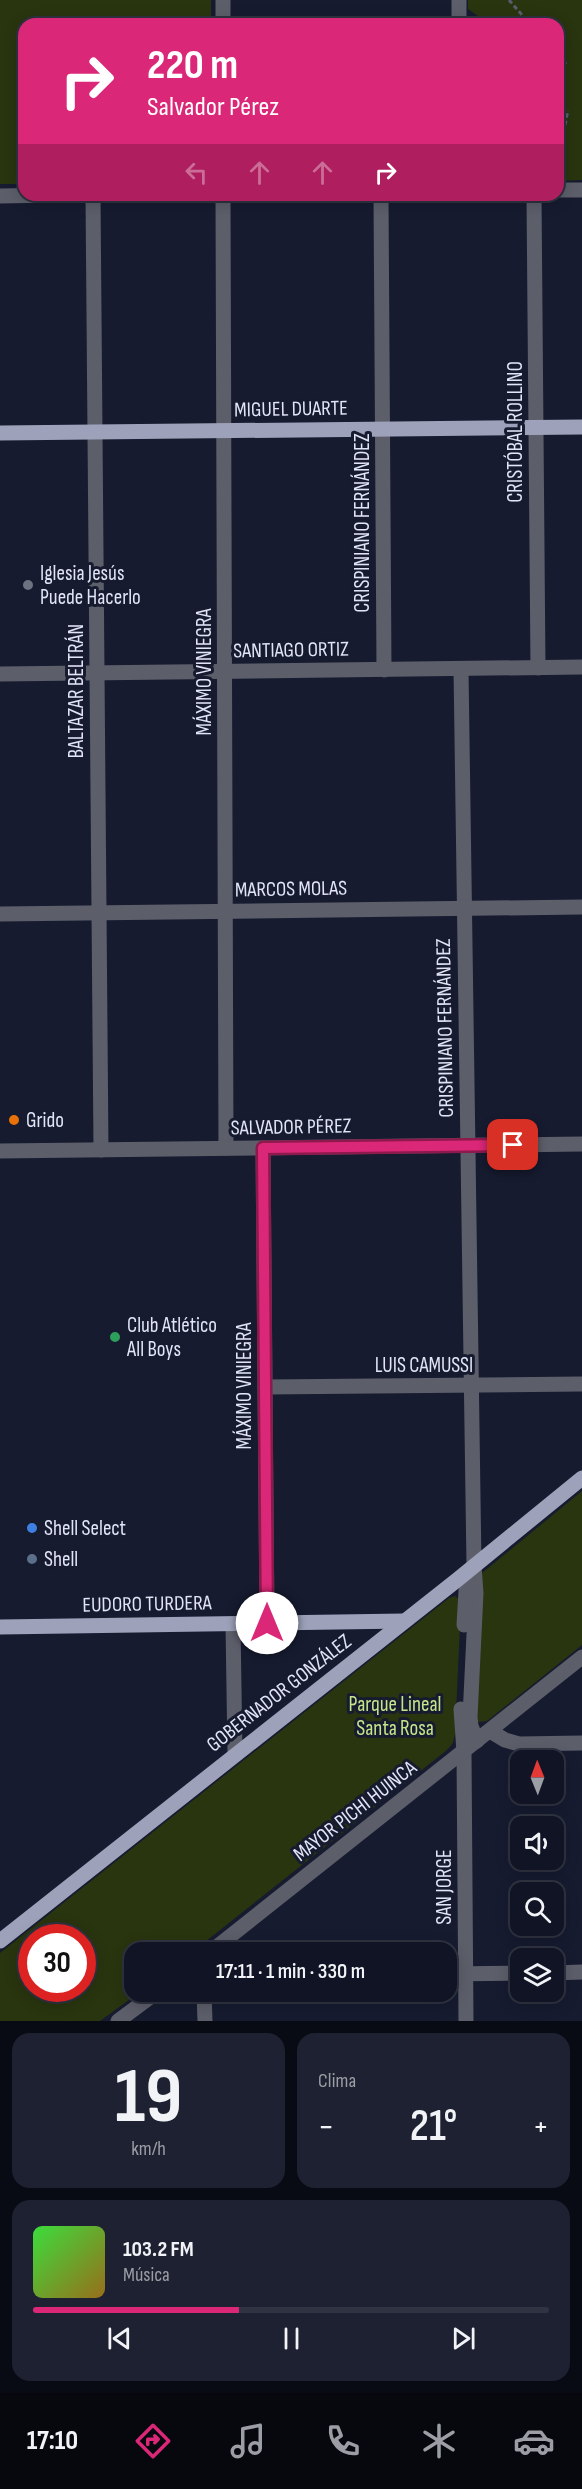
<!DOCTYPE html>
<html lang="es">
<meta charset="utf-8">
<style>
:root{--surface:#101424;--page:#1e2131;--text:#f1f3f6;--muted:#9c9ea6;--line:#303341;--accent:#db2777}
body{margin:0;font-family:"Sofia Sans Condensed",sans-serif;background:var(--page);color:var(--text);height:100vh;display:flex;flex-direction:column;font-size:22px;white-space:nowrap}
*{box-sizing:border-box;margin:0}
p{font-size:20px;color:var(--muted)}
.icon{flex:none;width:33px;height:33px;fill:none;stroke:currentColor;stroke-width:2;stroke-linecap:round;stroke-linejoin:round}
.map{position:relative;height:2021px;overflow:hidden}
.sheet{display:flex;flex-direction:column;gap:12px;padding:12px;background:#090b14;flex:1}
.sheet>*{flex:none}
.banner{position:absolute;left:18px;top:18px;width:546px;height:183px;border-radius:18px;box-shadow:0 3px 15px #0003,0 0 0 2px var(--line);background:#db2777;color:#fff;overflow:hidden}
.needle{width:39px;rotate:359deg}
.buttons{position:absolute;left:510px;top:1750px;display:grid;gap:12px}
.buttons a{display:grid;place-items:center;width:54px;height:54px;border-radius:12px;background:var(--surface);box-shadow:0 3px 15px #0003,0 0 0 2px var(--line);font-size:30px}
.speed{position:absolute;left:18px;top:1924px;display:flex;gap:12px;font-size:30px;font-weight:700;text-align:center}
.speed>*{display:grid;place-content:center;width:78px;height:78px;border-radius:50%;background:var(--surface);box-shadow:0 3px 15px #0003,0 0 0 2px var(--line);line-height:1}
.speed .limit{border:9px solid #d22;background:#fff;color:#111}
.pin{position:absolute;display:grid;place-items:center;width:51px;height:51px;color:#fff;margin:-26px;border-radius:12px;box-shadow:0 3px 9px #0006}
.me{position:absolute;width:66px;margin:-33px;rotate:0deg;stroke-linejoin:round;filter:drop-shadow(0 0 4px #0008)}
.turn{display:flex;align-items:center;gap:21px;height:126px;padding:0 30px;font-size:27px}
.turn .icon{width:78px;height:78px;stroke-width:2.5}
.turn b{display:block;font-size:42px;line-height:51px}
.lanes{display:flex;align-items:center;height:57px;padding:0 30px;background:#0003;justify-content:center;gap:30px;direction:ltr}
.lanes .off{opacity:.35}
.big{font-size:45px;font-weight:600;line-height:1.1}
.sheet .tile{flex:1;display:flex;flex-direction:column;justify-content:center;gap:9px;min-width:0;padding:0 21px;border-radius:18px;background:var(--page)}
.sheet .dial{align-items:center;gap:0}
.dial b{font-size:78px;line-height:1}
.song{display:flex;align-items:center;gap:18px}
.cover{width:72px;height:72px;border-radius:9px;background:linear-gradient(135deg,hsl(120 70% 55%),hsl(40 70% 35%))}
.played{height:6px;border-radius:3px;background:linear-gradient(90deg,var(--accent) 40%,var(--line) 40%)}
.keys{display:flex;justify-content:space-around;direction:ltr}
.heat{display:flex;justify-content:space-between;align-items:center;font-size:33px;direction:ltr}
.sheet .tiles{flex:1;display:grid;gap:12px;grid-template-columns:1fr 1fr}
.tile:last-child{grid-column:span 2}
.trip{position:absolute;left:124px;top:1942px;width:333px;height:60px;border-radius:18px;background:var(--surface);box-shadow:0 3px 15px #0003,0 0 0 2px var(--line);font-weight:600;line-height:60px;text-align:center}
.menu{display:flex;height:96px;justify-content:space-around;align-items:center;background:#06080e;color:var(--muted)}
.menu .icon{width:42px;height:42px}
.menu .selected{color:var(--accent)}
.menu b{font-size:27px;color:var(--text)}
.map>svg:first-child{display:block}
.green{fill:#29350f;fill-rule:evenodd}
.lines{fill:none;stroke-linecap:round;stroke-linejoin:round}
.path{stroke:#585d70;stroke-width:3;stroke-dasharray:4.5 3;stroke-linecap:butt}
.minor{stroke:#5c5e6a;stroke-width:15}
.major{stroke:#9da2ba;stroke-width:15}
.route-casing{stroke:#8e194d;stroke-width:15}
.route{stroke:#db2777;stroke-width:10}
.worship-dot{fill:#6b7280;stroke:#161b30;stroke-width:2}
.food-dot{fill:#e8710a;stroke:#161b30;stroke-width:2}
.leisure-dot{fill:#2e9e5b;stroke:#161b30;stroke-width:2}
.shop-dot{fill:#3f7fe0;stroke:#161b30;stroke-width:2}
.service-dot{fill:#5c6f8a;stroke:#161b30;stroke-width:2}
.labels{text-anchor:middle;dominant-baseline:central;stroke-width:6;stroke-linejoin:round;paint-order:stroke}
.street-label{font-size:21px;fill:#e1e5f5;stroke:#161b30}
.poi-label{font-size:21px;fill:#e1e5f5;stroke:#161b30;text-anchor:start}
.park-label{font-size:21px;fill:#c5e58b;stroke:#161b30}
</style>
<div class="map">
<svg width="582" height="2021" viewBox="0 0 582 2021">
<rect width="100%" height="100%" fill="#161b30"/>
<g class="green">
<path d="M0,0H211V24H24V184H0Z"/>
<path d="M468,0H582V180L558,181V24H478V16L468,9Z"/>
<path d="M582,1491V1645L487,1721L478,1722L475,1714L482,1573Z"/>
<path d="M455,1596L459,1599L461,1605L455,1734L453,1743L447,1750L191,1953H135V1992H140L100,2021H0V1953L449,1598ZM32,1938H82V1989H32Z"/>
</g>
<g class="lines">
<g class="path">
<path d="M509,0L530,24"/>
<path d="M558,55L566,64"/>
<path d="M565,125L568,110"/>
</g>
<g class="minor">
<path d="M223,0V24"/>
<path d="M459,0V24"/>
<path d="M558,190H582"/>
<path d="M93,195L101,1150"/>
<path d="M223,195L226,1148"/>
<path d="M381,195L384,670"/>
<path d="M534,195L538,668"/>
<path d="M0,196L57,195"/>
<path d="M461,669L474,1566L476,1593L470,1717L471,1726L477,1741"/>
<path d="M0,674L582,667"/>
<path d="M0,914L582,907"/>
<path d="M263,1148L267,1623"/>
<path d="M0,1151L582,1144"/>
<path d="M265,1387L582,1384"/>
<path d="M233,1624L235,1755"/>
<path d="M464,1625L466,1591L469,1578"/>
<path d="M461,1709L464,1752L466,2021"/>
<path d="M490,1731L505,1740L519,1744L582,1743"/>
<path d="M209,1953L582,1657"/>
<path d="M554,1973L582,1972"/>
<path d="M447,1974L520,1973"/>
<path d="M204,1992L205,2021"/>
<path d="M118,2021L157,1992"/>
</g>
<g class="major">
<path d="M0,433L582,427"/>
<path d="M0,1627L404,1621"/>
<path d="M0,1941L457,1580L582,1478"/>
</g>
</g>
<g class="lines">
<g class="route-casing">
<path id="route" d="M267,1623L263,1148L513,1145"/>
</g>
<use href="#route" class="route"/>
</g>
<circle class="worship-dot" cx="28" cy="585" r="6"/>
<circle class="food-dot" cx="14" cy="1120" r="6"/>
<circle class="leisure-dot" cx="115" cy="1337" r="6"/>
<circle class="shop-dot" cx="32" cy="1528" r="6"/>
<circle class="service-dot" cx="32" cy="1559" r="6"/>
<g class="labels">
<g class="street-label">
<text transform="translate(291 409) rotate(-1)">MIGUEL DUARTE</text>
<text transform="translate(515 432) rotate(-90)">CRISTÓBAL ROLLINO</text>
<text transform="translate(362 523) rotate(-90)">CRISPINIANO FERNÁNDEZ</text>
<text transform="translate(291 650) rotate(-1)">SANTIAGO ORTIZ</text>
<text transform="translate(204 672) rotate(-90)">MÁXIMO VINIEGRA</text>
<text transform="translate(76 691) rotate(-90)">BALTAZAR BELTRÁN</text>
<text transform="translate(291 889) rotate(-1)">MARCOS MOLAS</text>
<text transform="translate(445 1028) rotate(-91)">CRISPINIANO FERNÁNDEZ</text>
<text transform="translate(291 1127) rotate(-1)">SALVADOR PÉREZ</text>
<text x="424" y="1365">LUIS CAMUSSI</text>
<text transform="translate(244 1386) rotate(-90)">MÁXIMO VINIEGRA</text>
<text transform="translate(147 1604) rotate(-1)">EUDORO TURDERA</text>
<text transform="translate(279 1693) rotate(-38)">GOBERNADOR GONZÁLEZ</text>
<text transform="translate(355 1811) rotate(-38)">MAYOR PICHI HUINCA</text>
<text transform="translate(444 1887) rotate(-90)">SAN JORGE</text>
</g>
<g class="poi-label">
<text x="40" y="573">Iglesia Jesús<tspan x="40" dy="24">Puede Hacerlo</tspan></text>
<text x="26" y="1120">Grido</text>
<text x="127" y="1325">Club Atlético<tspan x="127" dy="24">All Boys</tspan></text>
<text x="44" y="1528">Shell Select</text>
<text x="44" y="1559">Shell</text>
</g>
<g class="park-label">
<text x="395" y="1704">Parque Lineal<tspan x="395" dy="24">Santa Rosa</tspan></text>
</g>
</g>
</svg>
<div class="buttons">
<a><svg class="needle" viewBox="-14 -14 28 28"><path d="M0-13l5 13h-10z" fill="#e53935"/><path d="M0 13l5-13h-10z" fill="#9c9ea6"/></svg></a>
<a><svg class="icon" aria-label="sound" viewBox="0 0 24 24"><path d="M4 9h4l5-4v14l-5-4H4zM17 9q2 3 0 6"/></svg></a>
<a><svg class="icon" aria-label="search" viewBox="0 0 24 24"><circle cx="10" cy="10" r="6"/><path d="M15 15l6 6"/></svg></a>
<a><svg class="icon" aria-label="layers" viewBox="0 0 24 24"><path d="M12 4l9 5-9 5-9-5zM3 14l9 5 9-5"/></svg></a>
</div>
<div class="speed"><div class="limit">30</div></div>
<div class="pin" style="left:513px;top:1145px;background:#d93025"><svg class="icon" aria-label="arrive" viewBox="0 0 24 24"><path d="M6 21V4h12l-3 4 3 4H6"/></svg></div>
<svg class="me" style="left:267px;top:1623px" viewBox="-20 -20 40 40"><circle r="19" fill="#fff"/><path d="M0-13L10 11 0 6-10 11z" fill="#db2777"/></svg>
<div class="trip">17:11 · 1 min · 330 m</div>
<div class="banner">
<div class="turn"><svg class="icon" aria-label="right" viewBox="0 0 24 24"><path d="M7 20v-9h11M14 6l5 5-5 5"/></svg><div><b>220 m</b>Salvador Pérez</div></div>
<div class="lanes"><svg class="icon off" aria-label="left" viewBox="0 0 24 24"><path d="M17 20v-9H6M10 6l-5 5 5 5"/></svg><svg class="icon off" aria-label="ahead" viewBox="0 0 24 24"><path d="M12 20V5M6 11l6-6 6 6"/></svg><svg class="icon off" aria-label="ahead" viewBox="0 0 24 24"><path d="M12 20V5M6 11l6-6 6 6"/></svg><svg class="icon" aria-label="right" viewBox="0 0 24 24"><path d="M7 20v-9h11M14 6l5 5-5 5"/></svg></div>
</div>
</div>
<section class="sheet">
<div class="tiles">
<div class="tile dial"><b>19</b><p>km/h</p></div>
<div class="tile"><p>Clima</p>
<div class="heat"><a>−</a><b class="big">21°</b><a>+</a></div>
</div>
<div class="tile">
<div class="song"><i class="cover"></i><div><b>103.2 FM</b><p>Música</p></div></div>
<div class="played"></div>
<div class="keys"><svg class="icon" aria-label="previous" viewBox="0 0 24 24"><path d="M18 5L8 12l10 7zM5 5v14"/></svg><svg class="icon" aria-label="pause" viewBox="0 0 24 24"><path d="M8 5v14M16 5v14"/></svg><svg class="icon" aria-label="next" viewBox="0 0 24 24"><path d="M6 5l10 7-10 7zM19 5v14"/></svg></div>
</div>
</div>
</section>
<nav class="menu">
<b>17:10</b>
<svg class="icon selected" aria-label="directions" viewBox="0 0 24 24"><path d="M12 3l9 9-9 9-9-9zM9 14v-3h6M13 9l2 2-2 2"/></svg>
<svg class="icon" aria-label="music" viewBox="0 0 24 24"><path d="M9 18V5l10-2v13"/><circle cx="6" cy="18" r="3"/><circle cx="16" cy="16" r="3"/></svg>
<svg class="icon" aria-label="phone" viewBox="0 0 24 24"><path d="M5 4h4l2 5-3 2q2 4 5 5l2-3 5 2v4C11 20 4 13 5 4z"/></svg>
<svg class="icon" aria-label="climate" viewBox="0 0 24 24"><path d="M12 3v18M4 7l16 10M4 17L20 7"/></svg>
<svg class="icon" aria-label="car" viewBox="0 0 24 24"><path d="M5 17H2v-5l4-1 3-4h7l3 4 3 1v5h-3M9 17h6M6 11h13"/><circle cx="7" cy="17" r="2"/><circle cx="17" cy="17" r="2"/></svg>
</nav>
